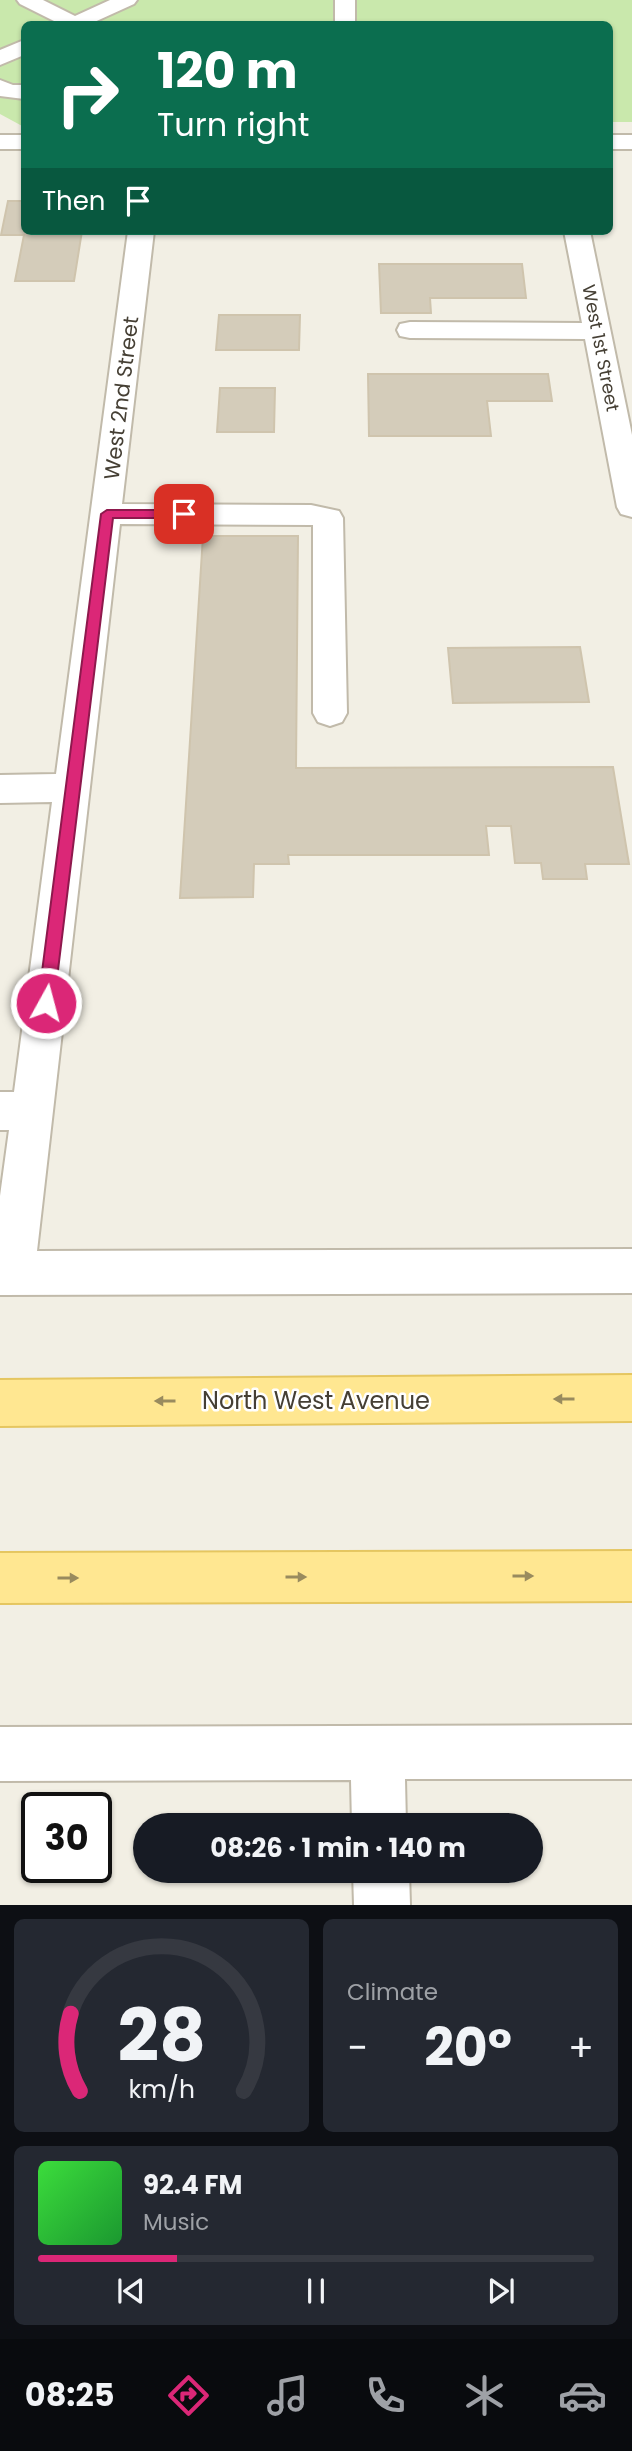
<!DOCTYPE html>
<meta charset="utf-8">
<style>
:root{--surface:#171b24;--page:#242831;--text:#f1f3f6;--muted:#9ea1a6;--line:#363941;--accent:#db2777}
body{margin:0;font-family:Poppins,sans-serif;background:var(--page);color:var(--text);height:100vh;display:flex;flex-direction:column;font-size:26px;white-space:nowrap}
*{box-sizing:border-box;margin:0}
p{font-size:23px;color:var(--muted)}
.icon{flex:none;width:38px;height:38px;fill:none;stroke:currentColor;stroke-width:2;stroke-linecap:round;stroke-linejoin:round}
.map{position:relative;height:1905px;overflow:hidden}
.sheet{display:flex;flex-direction:column;gap:14px;padding:14px;background:#0d0f14;flex:1}
.sheet>*{flex:none}
.banner{position:absolute;left:21px;top:21px;width:592px;height:214px;border-radius:10px;box-shadow:0 2px 5px #0004;background:#0b6e4f;color:#fff;overflow:hidden}
.speed{position:absolute;left:21px;top:1792px;display:flex;gap:14px;font-size:35px;font-weight:700;text-align:center}
.speed>*{display:grid;place-content:center;width:91px;height:91px;border-radius:50%;background:var(--surface);box-shadow:0 2px 5px #0004;line-height:1}
.speed .limit{border:4px solid #111;border-radius:10px;background:#fff;color:#111}
.pin{position:absolute;display:grid;place-items:center;width:60px;height:60px;color:#fff;margin:-30px;border-radius:14px;box-shadow:0 4px 10px #0006}
.me{position:absolute;width:77px;margin:-38px;rotate:7deg;stroke-linejoin:round;filter:drop-shadow(0 0 5px #0008)}
.turn{display:flex;align-items:center;gap:24px;height:147px;padding:0 21px;font-size:32px}
.turn .icon{width:91px;height:91px;stroke-width:2.5}
.turn b{display:block;font-size:49px;line-height:60px}
.then{display:flex;align-items:center;height:66px;padding:0 21px;background:#0003;gap:14px;font-size:26px}
.big{font-size:52px;font-weight:700;line-height:1.1}
.sheet .widget{flex:1;display:flex;flex-direction:column;justify-content:center;gap:10px;min-width:0;padding:0 24px;border-radius:10px;background:var(--page)}
.sheet .dial{align-items:center;gap:0}
.dial svg{height:182px;overflow:visible;fill:none;stroke:var(--line);stroke-width:7;stroke-linecap:round;text-anchor:middle}
.dial text{fill:var(--text);stroke:none}
.song{display:flex;align-items:center;gap:21px}
.cover{width:84px;height:84px;border-radius:10px;background:linear-gradient(135deg,hsl(120 70% 55%),hsl(130 70% 35%))}
.played{height:7px;border-radius:4px;background:linear-gradient(90deg,var(--accent) 25%,var(--line) 25%)}
.keys{display:flex;justify-content:space-around;direction:ltr}
.heat{display:flex;justify-content:space-between;align-items:center;font-size:38px;direction:ltr}
.sheet .tiles{flex:1;display:grid;gap:14px;grid-template-columns:1fr 1fr}
.widget:last-child{grid-column:span 2}
.trip{position:absolute;left:133px;top:1813px;width:410px;height:70px;border-radius:35px;background:var(--surface);box-shadow:0 2px 5px #0004;font-weight:700;line-height:70px;text-align:center}
.dock{display:flex;height:112px;justify-content:space-around;align-items:center;background:#090b0e;color:var(--muted)}
.dock .icon{width:49px;height:49px}
.dock .current{color:var(--accent)}
.dock b{font-size:32px;color:var(--text)}
.map>svg:first-child{display:block}
.green{fill:#c9e8ac}
.building{fill:#d4ccba;stroke:#cfc4ad;stroke-width:2}
.lines{fill:none;stroke-linecap:round;stroke-linejoin:round}
.minor-casing{stroke:#c1baaa;stroke-width:4}
.major-casing{stroke:#e5c660;stroke-width:4}
.minor{fill:#fff;fill-rule:evenodd}
.major{fill:#ffe791;fill-rule:evenodd}
.oneway{fill:#998b5e}
.route{fill:#db2777;stroke:#8e194d;stroke-width:2}
.labels{text-anchor:middle;dominant-baseline:central;stroke-width:5;stroke-linejoin:round;paint-order:stroke}
.far-street-label{font-size:18px;fill:#453f34;stroke:#fff}
.street-label{font-size:21px;fill:#453f34;stroke:#fff}
.near-street-label{font-size:24px;fill:#453f34;stroke:#fff}
</style>
<div class="map">
<svg width="632" height="1905" viewBox="0 0 632 1905">
<rect width="100%" height="100%" fill="#f2efe4"/>
<path class="green" d="M0,0H632V122H609V24H24V127L0,114Z"/>
<g class="building">
<path d="M8,201H24V231H82L74,281H15L24,235H1Z"/>
<path d="M379,264H522L526,298H430L431,313H381Z"/>
<path d="M219,315H300L299,350H216Z"/>
<path d="M368,374H548L552,401H487L491,436H369Z"/>
<path d="M220,388H275L274,432H217Z"/>
<path d="M203,536H298L296,768L613,767L629,864H585L587,879H543L541,863H515L511,826H486L489,855H288L289,864H254L253,897L180,898Z"/>
<path d="M580,647L589,702L453,703L448,648Z"/>
</g>
<g class="lines">
<g class="minor-casing">
<g id="minor">
<path d="M17,0H43L75,16L110,0H137L134,4L90,24H60L20,4Z"/>
<rect x="335" y="0" width="20" height="24"/>
<path d="M24,40V55L0,65V50Z"/>
<path d="M0,80L13,85H24V99L0,96Z"/>
<rect x="0" y="135" width="24" height="14"/>
<rect x="609" y="135" width="23" height="14"/>
<path d="M128,231H154L122,504L311,505L339,511L343,518L347,713L342,722L330,726L318,722L313,713V525L120,524L37,1251L632,1249V1293L0,1295V1196L9,1130H0V1092H14L52,802L0,803V775L56,774Z"/>
<path d="M564,231H590L632,435V517L621,514L617,507L585,339L410,338L400,336L397,330L400,324L410,322L582,323Z"/>
<path d="M632,1725V1779H405L406,1825H352L351,1780L0,1781V1727Z"/>
<path d="M353,1871H409L410,1905H354Z"/>
</g>
</g>
<g class="major-casing">
<g id="major">
<path d="M632,1375V1421L0,1426V1380Z"/>
<path d="M632,1551V1601L0,1603V1553Z"/>
</g>
</g>
<use href="#minor" class="minor"/>
<use href="#major" class="major"/>
</g>
<defs><path id="oneway-solid" d="M-6-.8H1V-3.2L6.5 0L1 3.2V.8H-6Z" transform="scale(1.75)"/></defs>
<g class="oneway">
<use href="#oneway-solid" transform="translate(564 1399) rotate(180)"/>
<use href="#oneway-solid" transform="translate(165 1401) rotate(180)"/>
<use href="#oneway-solid" transform="translate(523 1576)"/>
<use href="#oneway-solid" transform="translate(296 1577)"/>
<use href="#oneway-solid" transform="translate(68 1578)"/>
</g>
<path class="route" d="M107,510H184L190,514L184,518H113L54,1003L52,1008H40L38,1003L101,514Z"/>
<g class="labels">
<g class="far-street-label">
<text transform="translate(601 348) rotate(79)">West 1st Street</text>
</g>
<g class="street-label">
<text transform="translate(121 398) rotate(-83)">West 2nd Street</text>
</g>
<g class="near-street-label">
<text x="316" y="1400">North West Avenue</text>
</g>
</g>
</svg>
<div class="speed"><div class="limit">30</div></div>
<div class="pin" style="left:184px;top:514px;background:#d93025"><svg class="icon" aria-label="arrive" viewBox="0 0 24 24"><path d="M6 21V4h12l-3 4 3 4H6"/></svg></div>
<svg class="me" style="left:46px;top:1003px" viewBox="-20 -20 40 40"><circle r="17" fill="#db2777" stroke="#fff" stroke-width="3"/><path d="M0-11L8 9 0 5-8 9z" fill="#fff"/></svg>
<div class="trip">08:26 · 1 min · 140 m</div>
<div class="banner">
<div class="turn"><svg class="icon" aria-label="right" viewBox="0 0 24 24"><path d="M7 20v-9h11M14 6l5 5-5 5"/></svg><div><b>120 m</b>Turn right</div></div>
<div class="then">Then<svg class="icon" aria-label="arrive" viewBox="0 0 24 24"><path d="M6 21V4h12l-3 4 3 4H6"/></svg></div>
</div>
</div>
<section class="sheet">
<div class="tiles">
<div class="widget dial"><svg viewBox="0 0 100 80">
<path d="M14 69A42 42 0 1 1 86 69"/>
<path d="M14 69A42 42 0 0 1 10 35" stroke="#db2777"/>
<text x="50" y="56" font-size="32" font-weight="700">28</text>
<text x="50" y="72" font-size="11">km/h</text>
</svg></div>
<div class="widget"><p>Climate</p>
<div class="heat"><a>−</a><b class="big">20°</b><a>+</a></div>
</div>
<div class="widget">
<div class="song"><i class="cover"></i><div><b>92.4 FM</b><p>Music</p></div></div>
<div class="played"></div>
<div class="keys"><svg class="icon" aria-label="previous" viewBox="0 0 24 24"><path d="M18 5L8 12l10 7zM5 5v14"/></svg><svg class="icon" aria-label="pause" viewBox="0 0 24 24"><path d="M8 5v14M16 5v14"/></svg><svg class="icon" aria-label="next" viewBox="0 0 24 24"><path d="M6 5l10 7-10 7zM19 5v14"/></svg></div>
</div>
</div>
</section>
<nav class="dock">
<b>08:25</b>
<svg class="icon current" aria-label="directions" viewBox="0 0 24 24"><path d="M12 3l9 9-9 9-9-9zM9 14v-3h6M13 9l2 2-2 2"/></svg>
<svg class="icon" aria-label="music" viewBox="0 0 24 24"><path d="M9 18V5l10-2v13"/><circle cx="6" cy="18" r="3"/><circle cx="16" cy="16" r="3"/></svg>
<svg class="icon" aria-label="phone" viewBox="0 0 24 24"><path d="M5 4h4l2 5-3 2q2 4 5 5l2-3 5 2v4C11 20 4 13 5 4z"/></svg>
<svg class="icon" aria-label="climate" viewBox="0 0 24 24"><path d="M12 3v18M4 7l16 10M4 17L20 7"/></svg>
<svg class="icon" aria-label="car" viewBox="0 0 24 24"><path d="M5 17H2v-5l4-1 3-4h7l3 4 3 1v5h-3M9 17h6M6 11h13"/><circle cx="7" cy="17" r="2"/><circle cx="17" cy="17" r="2"/></svg>
</nav>
